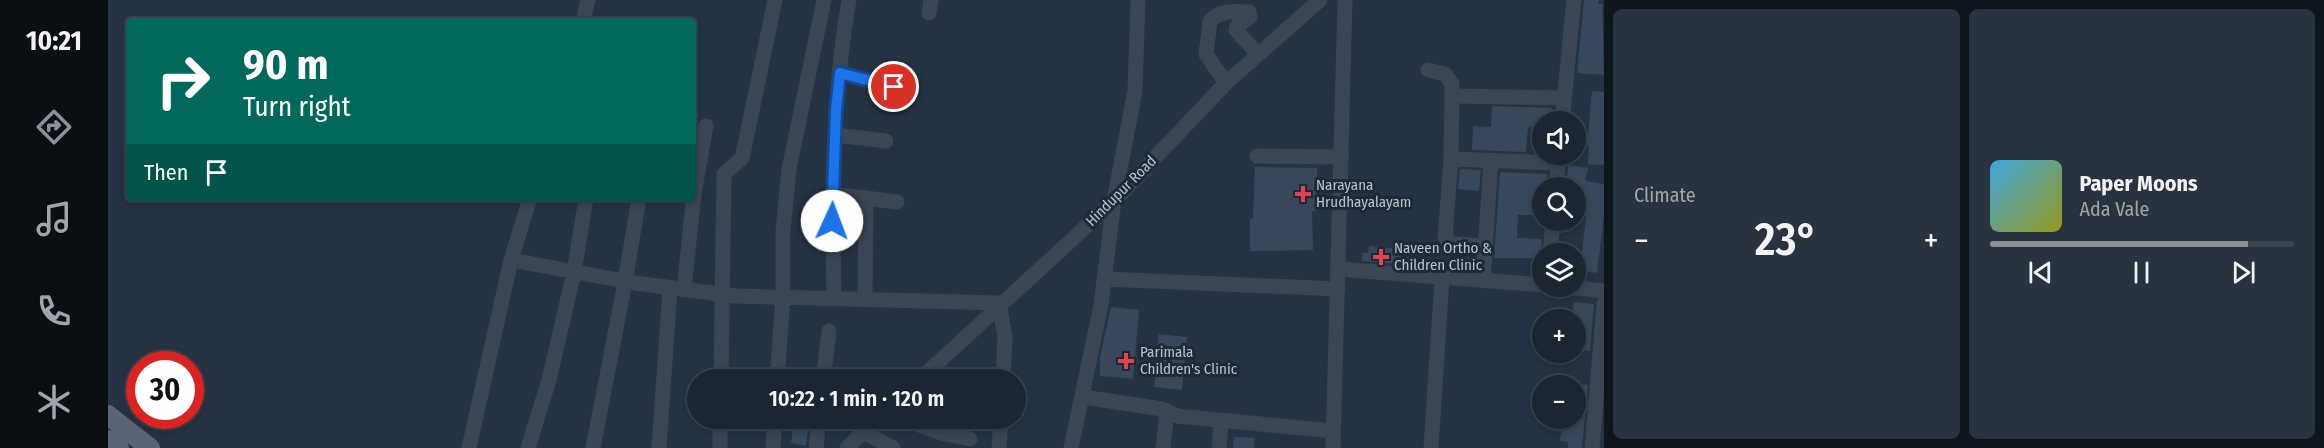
<!DOCTYPE html>
<meta charset="utf-8">
<style>
:root{--surface:#1c2633;--page:#29323f;--text:#f1f3f6;--muted:#a0a5ac;--line:#3a434e;--accent:#8c9099}
body{margin:0;font-family:"Fira Sans Condensed",sans-serif;background:var(--page);color:var(--text);height:100vh;display:flex;flex-direction:column;font-size:22px;white-space:nowrap}
*{box-sizing:border-box;margin:0}
p{font-size:20px;color:var(--muted)}
.icon{flex:none;width:33px;height:33px;fill:none;stroke:currentColor;stroke-width:2;stroke-linecap:round;stroke-linejoin:round}
.map{position:relative;flex:1;overflow:hidden}
.details{display:flex;flex-direction:column;gap:9px;padding:9px;background:#0f151c;width:720px}
.details>*{flex:none}
.top-card{position:absolute;left:18px;top:18px;width:570px;height:183px;border-radius:6px;box-shadow:0 3px 9px #0003,0 0 0 2px var(--line);background:#00695c;color:#fff;overflow:hidden}
.fabs{position:absolute;left:1424px;top:111px;display:grid;gap:12px}
.fabs a{display:grid;place-items:center;width:54px;height:54px;border-radius:50%;background:var(--surface);box-shadow:0 3px 9px #0003,0 0 0 2px var(--line);font-size:30px}
.speed{position:absolute;left:18px;top:351px;display:flex;gap:12px;font-size:30px;font-weight:700;text-align:center}
.speed>*{display:grid;place-content:center;width:78px;height:78px;border-radius:50%;background:var(--surface);box-shadow:0 3px 9px #0003,0 0 0 2px var(--line);line-height:1}
.speed .limit{border:9px solid #d22;background:#fff;color:#111}
.pin{position:absolute;display:grid;place-items:center;width:51px;height:51px;color:#fff;margin:-26px;border:3px solid #fff;border-radius:50%;box-shadow:0 2px 6px #0007}
.me{position:absolute;width:66px;margin:-33px;rotate:2deg;stroke-linejoin:round;filter:drop-shadow(0 0 4px #0008)}
.turn{display:flex;align-items:center;gap:21px;height:126px;padding:0 18px;font-size:27px}
.turn .icon{width:78px;height:78px;stroke-width:2.5}
.turn b{display:block;font-size:42px;line-height:51px}
.then{display:flex;align-items:center;height:57px;padding:0 18px;background:#0003;gap:12px;font-size:22px}
.big{font-size:45px;font-weight:600;line-height:1.1}
.details .card{flex:1;display:flex;flex-direction:column;justify-content:center;gap:9px;min-width:0;padding:0 21px;border-radius:9px;background:var(--page)}
.song{display:flex;align-items:center;gap:18px}
.cover{width:72px;height:72px;border-radius:9px;background:linear-gradient(135deg,hsl(200 70% 55%),hsl(60 70% 35%))}
.played{height:6px;border-radius:3px;background:linear-gradient(90deg,var(--accent) 85%,var(--line) 85%)}
.keys{display:flex;justify-content:space-around;direction:ltr}
.heat{display:flex;justify-content:space-between;align-items:center;font-size:33px;direction:ltr}
.details .tiles{flex:1;display:grid;gap:9px;grid-template-columns:repeat(2,1fr)}
.trip{position:absolute;left:579px;top:369px;width:339px;height:60px;border-radius:30px;background:var(--surface);box-shadow:0 3px 9px #0003,0 0 0 2px var(--line);font-weight:600;line-height:60px;text-align:center}
main{display:flex;flex:1;min-height:0}
.tab-bar{display:flex;flex-direction:column;width:108px;justify-content:space-around;align-items:center;background:#0b0f14;color:var(--muted)}
.tab-bar .icon{width:42px;height:42px}
.tab-bar .selected{color:var(--accent)}
.tab-bar b{font-size:27px;color:var(--text)}
.map>svg:first-child{display:block}
.building{fill:#38475a}
.lines{fill:none;stroke-linecap:round;stroke-linejoin:round}
.minor{stroke:#3b4554;stroke-width:15}
.major{stroke:#596474;stroke-width:20}
.route-casing{stroke:#114b97;stroke-width:15}
.route{stroke:#1a73e8;stroke-width:10}
.health-dot{fill:#e0444e;stroke:#1f2a39;stroke-width:2}
.labels{text-anchor:middle;dominant-baseline:central;stroke-width:6;stroke-linejoin:round;paint-order:stroke}
.poi-label{font-size:15px;fill:#b8c0cd;stroke:#1f2a39;text-anchor:start}
.street-label{font-size:15px;fill:#b8c0cd;stroke:#1f2a39}
</style>
<main>
<nav class="tab-bar">
<b>10:21</b>
<svg class="icon selected" aria-label="directions" viewBox="0 0 24 24"><path d="M12 3l9 9-9 9-9-9zM9 14v-3h6M13 9l2 2-2 2"/></svg>
<svg class="icon" aria-label="music" viewBox="0 0 24 24"><path d="M9 18V5l10-2v13"/><circle cx="6" cy="18" r="3"/><circle cx="16" cy="16" r="3"/></svg>
<svg class="icon" aria-label="phone" viewBox="0 0 24 24"><path d="M5 4h4l2 5-3 2q2 4 5 5l2-3 5 2v4C11 20 4 13 5 4z"/></svg>
<svg class="icon" aria-label="climate" viewBox="0 0 24 24"><path d="M12 3v18M4 7l16 10M4 17L20 7"/></svg>
</nav>
<div class="map">
<svg width="1496" height="448" viewBox="0 0 1496 448">
<rect width="100%" height="100%" fill="#263344"/>
<g class="building">
<path d="M1476,0H1491L1490,4H1494L1496,75L1469,73Z"/>
<path d="M1484,91L1496,92V165L1480,164L1481,146H1479Z"/>
<path d="M1384,106L1444,108L1443,122H1434V128L1420,127L1418,152L1364,150L1365,126L1383,127Z"/>
<path d="M1460,165L1480,168L1477,181L1496,184V216L1489,273L1472,271L1478,216L1467,215V188H1458Z"/>
<path d="M1147,167L1209,168V211H1204L1205,250L1142,251V219H1145Z"/>
<path d="M1352,169L1373,170L1371,191L1350,189Z"/>
<path d="M1392,172L1439,174L1438,188H1434V215H1410L1409,238L1434,239L1433,258H1386Z"/>
<path d="M1261,246L1294,249L1293,264L1254,261V253H1260Z"/>
<path d="M1466,302L1486,304L1482,351L1467,350V320H1464Z"/>
<path d="M1003,307L1031,310L1025,379L992,376V356Z"/>
<path d="M1051,334L1079,337L1074,390L1046,387Z"/>
<path d="M1467,383L1480,385L1474,448H1460V442L1452,441L1454,424L1458,425L1459,418H1467Z"/>
<path d="M685,429L700,431L698,446L683,443Z"/>
<path d="M1126,437L1147,438L1146,448H1125Z"/>
</g>
<g class="lines">
<g class="minor">
<path d="M821,13L823,0"/>
<path d="M475,21L480,0"/>
<path d="M1320,70L1337,74L1344,84L1343,159"/>
<path d="M732,73L786,87"/>
<path d="M1118,83L1098,54L1102,21C1111,10 1128,11 1141,12L1142,17L1129,26L1128,30L1149,53"/>
<path d="M1344,96L1456,98"/>
<path d="M1454,122L1466,0"/>
<path d="M727,135L778,141"/>
<path d="M1149,156L1234,157"/>
<path d="M1448,188L1451,154"/>
<path d="M725,194L789,202"/>
<path d="M1377,246L1344,244L1337,237L1343,159L1450,163"/>
<path d="M1442,254L1445,220"/>
<path d="M403,260L527,283L627,296L891,303L897,337L895,380"/>
<path d="M1230,269L1434,285"/>
<path d="M997,279L1230,289"/>
<path d="M1375,281L1383,161"/>
<path d="M1450,286L1496,291"/>
<path d="M576,290L586,194L598,126"/>
<path d="M726,298C724,199 724,98 741,0"/>
<path d="M757,298L758,198"/>
<path d="M613,380L616,174L634,158L635,154L667,0"/>
<path d="M669,380L675,297V231L681,169L716,0"/>
<path d="M715,380L721,331"/>
<path d="M811,380L1006,201L1118,83L1212,0"/>
<path d="M975,397L1054,409L1069,416L1225,431"/>
<path d="M792,418L833,433L862,439"/>
<path d="M756,432L785,448"/>
<path d="M361,448L403,260L422,198"/>
<path d="M420,448L441,380L466,272L478,198"/>
<path d="M485,448L517,282L531,198"/>
<path d="M551,448L562,288"/>
<path d="M612,448V418"/>
<path d="M665,448L667,418"/>
<path d="M708,448L711,418"/>
<path d="M739,448L770,418"/>
<path d="M891,448L893,418"/>
<path d="M963,448L993,305L1006,201L1027,91L1030,0"/>
<path d="M1055,448L1059,411"/>
<path d="M1111,448L1113,422"/>
<path d="M1225,448L1237,0"/>
<path d="M1323,448L1334,279"/>
<path d="M1484,448L1496,304"/>
</g>
<g class="major">
<path d="M0,415L42,448"/>
<path d="M0,440L11,448"/>
</g>
</g>
<g class="lines">
<g class="route-casing">
<path id="route" d="M724,221L728,110L732,73L786,87"/>
</g>
<use href="#route" class="route"/>
</g>
<g class="health-dot">
<path d="M1192 185h6v6h6v6h-6v6h-6v-6h-6v-6h6z"/>
<path d="M1270 248h6v6h6v6h-6v6h-6v-6h-6v-6h6z"/>
<path d="M1015 352h6v6h6v6h-6v6h-6v-6h-6v-6h6z"/>
</g>
<g class="labels">
<g class="poi-label">
<text x="1208" y="185">Narayana<tspan x="1208" dy="17">Hrudhayalayam</tspan></text>
<text x="1286" y="248">Naveen Ortho &amp;<tspan x="1286" dy="17">Children Clinic</tspan></text>
<text x="1032" y="352">Parimala<tspan x="1032" dy="17">Children's Clinic</tspan></text>
</g>
<g class="street-label">
<text transform="translate(1013 191) rotate(-45)">Hindupur Road</text>
</g>
</g>
</svg>
<div class="fabs">
<a><svg class="icon" aria-label="sound" viewBox="0 0 24 24"><path d="M4 9h4l5-4v14l-5-4H4zM17 9q2 3 0 6"/></svg></a>
<a><svg class="icon" aria-label="search" viewBox="0 0 24 24"><circle cx="10" cy="10" r="6"/><path d="M15 15l6 6"/></svg></a>
<a><svg class="icon" aria-label="layers" viewBox="0 0 24 24"><path d="M12 4l9 5-9 5-9-5zM3 14l9 5 9-5"/></svg></a>
<a>+</a>
<a>−</a>
</div>
<div class="speed"><div class="limit">30</div></div>
<div class="pin" style="left:786px;top:87px;background:#d93025"><svg class="icon" aria-label="arrive" viewBox="0 0 24 24"><path d="M6 21V4h12l-3 4 3 4H6"/></svg></div>
<svg class="me" style="left:724px;top:221px" viewBox="-20 -20 40 40"><circle r="19" fill="#fff"/><path d="M0-13L10 11 0 6-10 11z" fill="#1a73e8"/></svg>
<div class="trip">10:22 · 1 min · 120 m</div>
<div class="top-card">
<div class="turn"><svg class="icon" aria-label="right" viewBox="0 0 24 24"><path d="M7 20v-9h11M14 6l5 5-5 5"/></svg><div><b>90 m</b>Turn right</div></div>
<div class="then">Then<svg class="icon" aria-label="arrive" viewBox="0 0 24 24"><path d="M6 21V4h12l-3 4 3 4H6"/></svg></div>
</div>
</div>
<section class="details">
<div class="tiles">
<div class="card"><p>Climate</p>
<div class="heat"><a>−</a><b class="big">23°</b><a>+</a></div>
</div>
<div class="card">
<div class="song"><i class="cover"></i><div><b>Paper Moons</b><p>Ada Vale</p></div></div>
<div class="played"></div>
<div class="keys"><svg class="icon" aria-label="previous" viewBox="0 0 24 24"><path d="M18 5L8 12l10 7zM5 5v14"/></svg><svg class="icon" aria-label="pause" viewBox="0 0 24 24"><path d="M8 5v14M16 5v14"/></svg><svg class="icon" aria-label="next" viewBox="0 0 24 24"><path d="M6 5l10 7-10 7zM19 5v14"/></svg></div>
</div>
</div>
</section>
</main>
